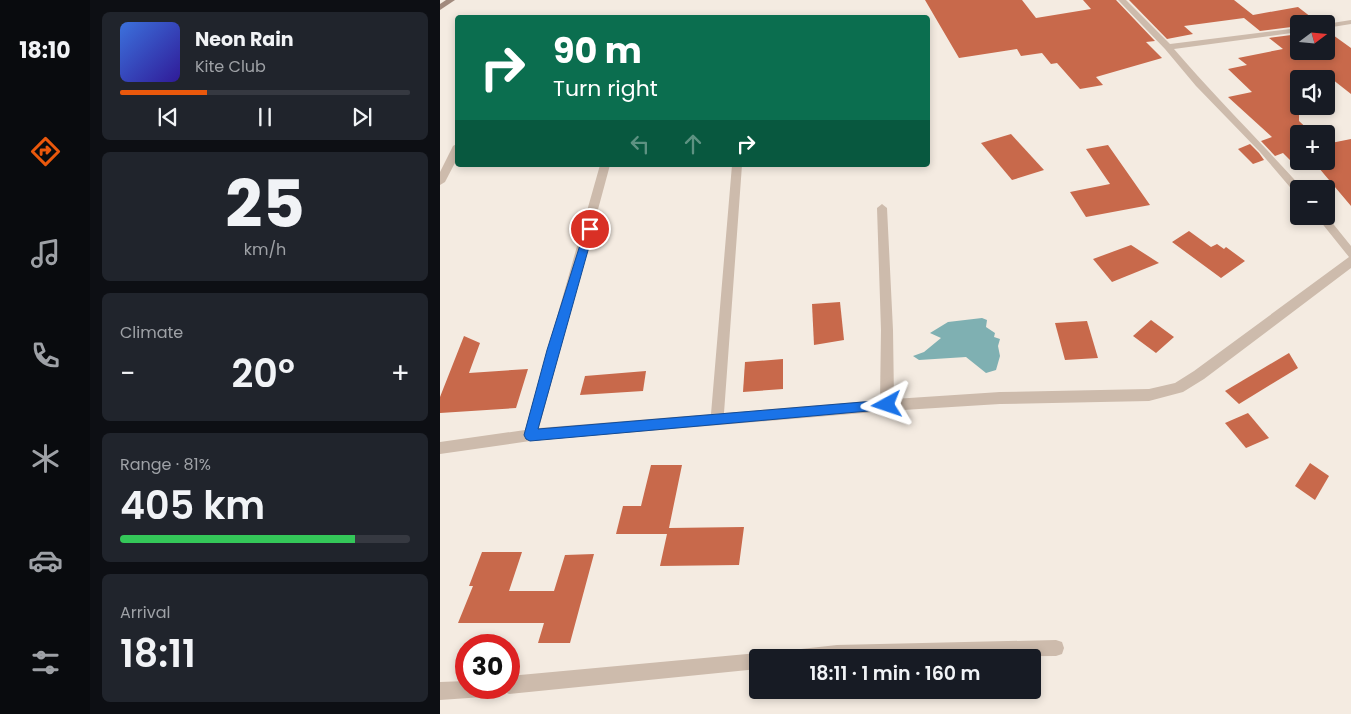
<!DOCTYPE html>
<meta charset="utf-8">
<style>
:root{--surface:#171b24;--page:#20242c;--text:#f1f3f6;--muted:#9ea1a6;--line:#363941;--accent:#ea580c}
body{margin:0;font-family:Poppins,sans-serif;background:var(--page);color:var(--text);height:100vh;display:flex;flex-direction:column;font-size:19px;white-space:nowrap}
*{box-sizing:border-box;margin:0}
p{font-size:16px;color:var(--muted)}
.icon{flex:none;width:28px;height:28px;fill:none;stroke:currentColor;stroke-width:2;stroke-linecap:round;stroke-linejoin:round}
.map{position:relative;flex:1;overflow:hidden}
.drawer{display:flex;flex-direction:column;gap:12px;padding:12px;background:#0d0f14;width:350px}
.drawer>*{flex:none}
.top-card{position:absolute;left:15px;top:15px;width:475px;height:152px;border-radius:5px;box-shadow:0 2px 8px #0003;background:#0b6e4f;color:#fff;overflow:hidden}
.needle{width:32px;rotate:74deg}
.tools{position:absolute;left:850px;top:15px;display:grid;gap:10px}
.tools a{display:grid;place-items:center;width:45px;height:45px;border-radius:5px;background:var(--surface);box-shadow:0 2px 8px #0003;font-size:25px}
.speed{position:absolute;left:15px;top:634px;display:flex;gap:10px;font-size:25px;font-weight:700;text-align:center}
.speed>*{display:grid;place-content:center;width:65px;height:65px;border-radius:50%;background:var(--surface);box-shadow:0 2px 8px #0003;line-height:1}
.speed .limit{border:8px solid #d22;background:#fff;color:#111}
.pin{position:absolute;display:grid;place-items:center;width:42px;height:42px;color:#fff;margin:-21px;border:2px solid #fff;border-radius:50%;box-shadow:0 1px 5px #0007}
.me{position:absolute;width:55px;margin:-28px;rotate:265deg;stroke-linejoin:round;filter:drop-shadow(0 0 4px #0008)}
.turn{display:flex;align-items:center;gap:18px;height:105px;padding:0 15px;font-size:22px}
.turn .icon{width:65px;height:65px;stroke-width:2.5}
.turn b{display:block;font-size:35px;line-height:42px}
.lanes{display:flex;align-items:center;height:48px;padding:0 15px;background:#0003;justify-content:center;gap:25px;direction:ltr}
.lanes .off{opacity:.35}
.big{font-size:38px;font-weight:600;line-height:1.1}
.drawer .card{flex:1;display:flex;flex-direction:column;justify-content:center;gap:8px;min-width:0;padding:0 18px;border-radius:8px;background:var(--page)}
.drawer .dial{align-items:center;gap:0}
.dial b{font-size:65px;line-height:1}
.song{display:flex;align-items:center;gap:15px}
.cover{width:60px;height:60px;border-radius:8px;background:linear-gradient(135deg,hsl(220 70% 55%),hsl(250 70% 35%))}
.played{height:5px;border-radius:2px;background:linear-gradient(90deg,var(--accent) 30%,var(--line) 30%)}
.keys{display:flex;justify-content:space-around;direction:ltr}
.heat{display:flex;justify-content:space-between;align-items:center;font-size:28px;direction:ltr}
.charge{height:8px;border-radius:4px;background:linear-gradient(90deg,#34c759 81%,var(--line) 0)}
.trip{position:absolute;left:309px;top:649px;width:292px;height:50px;border-radius:5px;background:var(--surface);box-shadow:0 2px 8px #0003;font-weight:600;line-height:50px;text-align:center}
main{display:flex;flex:1;min-height:0}
.menu{display:flex;flex-direction:column;width:90px;justify-content:space-around;align-items:center;background:#090b0e;color:var(--muted)}
.menu .icon{width:35px;height:35px}
.menu .on{color:var(--accent)}
.menu b{font-size:22px;color:var(--text)}
.map>svg:first-child{display:block}
.water{fill:#7fb0b2}
.building{fill:#c8694b}
.lines{fill:none;stroke-linecap:round;stroke-linejoin:round}
.street{fill:#cdbbac;fill-rule:evenodd}
.secondary{fill:#a18a7d;fill-rule:evenodd}
.route{fill:#1a73e8;stroke:#114b97}
</style>
<main>
<nav class="menu">
<b>18:10</b>
<svg class="icon on" aria-label="directions" viewBox="0 0 24 24"><path d="M12 3l9 9-9 9-9-9zM9 14v-3h6M13 9l2 2-2 2"/></svg>
<svg class="icon" aria-label="music" viewBox="0 0 24 24"><path d="M9 18V5l10-2v13"/><circle cx="6" cy="18" r="3"/><circle cx="16" cy="16" r="3"/></svg>
<svg class="icon" aria-label="phone" viewBox="0 0 24 24"><path d="M5 4h4l2 5-3 2q2 4 5 5l2-3 5 2v4C11 20 4 13 5 4z"/></svg>
<svg class="icon" aria-label="climate" viewBox="0 0 24 24"><path d="M12 3v18M4 7l16 10M4 17L20 7"/></svg>
<svg class="icon" aria-label="car" viewBox="0 0 24 24"><path d="M5 17H2v-5l4-1 3-4h7l3 4 3 1v5h-3M9 17h6M6 11h13"/><circle cx="7" cy="17" r="2"/><circle cx="17" cy="17" r="2"/></svg>
<svg class="icon" aria-label="filters" viewBox="0 0 24 24"><path d="M4 7h16M4 17h16"/><circle cx="9" cy="7" r="2"/><circle cx="15" cy="17" r="2"/></svg>
</nav>
<section class="drawer">
<div class="card">
<div class="song"><i class="cover"></i><div><b>Neon Rain</b><p>Kite Club</p></div></div>
<div class="played"></div>
<div class="keys"><svg class="icon" aria-label="previous" viewBox="0 0 24 24"><path d="M18 5L8 12l10 7zM5 5v14"/></svg><svg class="icon" aria-label="pause" viewBox="0 0 24 24"><path d="M8 5v14M16 5v14"/></svg><svg class="icon" aria-label="next" viewBox="0 0 24 24"><path d="M6 5l10 7-10 7zM19 5v14"/></svg></div>
</div>
<div class="card dial"><b>25</b><p>km/h</p></div>
<div class="card"><p>Climate</p>
<div class="heat"><a>−</a><b class="big">20°</b><a>+</a></div>
</div>
<div class="card"><p>Range · 81%</p><b class="big">405 km</b><div class="charge"></div></div>
<div class="card"><p>Arrival</p><b class="big">18:11</b></div>
</section>
<div class="map">
<svg width="911" height="714" viewBox="0 0 911 714">
<rect width="100%" height="100%" fill="#f4ebe1"/>
<path class="water" d="M542,318L547,320L546,327L555,333L554,337L560,339L558,346L560,356L556,370L546,373L526,357L479,360L473,356L484,352L501,338L490,333L508,322Z"/>
<g class="building">
<path d="M485,0H582L596,18L651,9L643,0H676L715,41L706,42L722,58L656,77L663,85L640,89L617,63L611,64L602,53L581,56L577,49L519,58Z"/>
<path d="M689,0H794L813,15L858,7L880,24H859V26L820,31L804,18L744,26L753,34L727,39Z"/>
<path d="M886,30L911,48V94L883,72L859,77V121L873,134H859V161H870L854,164L843,153L835,156L821,141L832,137L788,97L812,92L788,69L807,65L798,58L843,49L829,38L859,34V51H886Z"/>
<path d="M571,134L604,170L572,180L541,143Z"/>
<path d="M911,139V206L873,161H886V144Z"/>
<path d="M810,144L819,153L824,160L813,164L798,149Z"/>
<path d="M668,145L710,205L646,217L630,192L670,184L646,149Z"/>
<path d="M749,231L771,247L777,244L784,249L786,247L805,261L781,278L732,242Z"/>
<path d="M691,245L719,263L672,282L653,259Z"/>
<path d="M400,302L404,340L374,345L372,304Z"/>
<path d="M711,320L734,337L716,353L693,336Z"/>
<path d="M647,321L658,358L625,360L615,323Z"/>
<path d="M24,336L40,343L29,373L88,369L76,408L0,413V397Z"/>
<path d="M849,353L858,368L799,404L785,391Z"/>
<path d="M343,359V389L303,392L305,362Z"/>
<path d="M206,371L203,391L140,395L145,376Z"/>
<path d="M808,413L829,438L806,448L785,423Z"/>
<path d="M870,463L889,476L875,500L855,486Z"/>
<path d="M211,465H242L229,528L304,527L299,565L220,566L227,534H176L183,506H201Z"/>
<path d="M42,552H82L69,591H114L125,555L154,554L130,643H98L104,623H18L33,586H29Z"/>
</g>
<g class="lines">
<g class="street">
<path d="M678,0H686L730,44L859,28V32L734,49C775,97 820,141 863,189H859V194L855,193L820,152L756,86L725,49Z"/>
<path d="M911,20V24L886,28V24Z"/>
<path d="M18,143V157L5,182L0,185V172L13,146Z"/>
<path d="M160,165H170L99,428L271,414L292,165H302L284,413L440,400L441,330L437,208L442,204L447,208L453,330L454,399L560,392L709,389L735,383L754,371L909,257L876,216L886,215L911,246V268L764,379L743,392L709,401L560,404L447,411L90,441L0,454V442L85,430Z"/>
<path d="M616,640L622,642L624,648L622,654L616,656L344,658L346,652L352,650L397,645Z"/>
<path d="M318,653L325,658H318V669L69,694L63,691L61,688H69V676Z"/>
<path d="M26,681V688H51L49,694L43,697L0,700V682Z"/>
</g>
<path class="secondary" d="M6,0H15L0,10V4Z"/>
</g>
<path class="route" d="M150,226L154,229L98,429L447,400L451,402L453,405L451,409L90,441L86,439L84,435L107,350L145,229Z"/>
</svg>
<div class="tools">
<a><svg class="needle" viewBox="-14 -14 28 28"><path d="M0-13l5 13h-10z" fill="#e53935"/><path d="M0 13l5-13h-10z" fill="#9ea1a6"/></svg></a>
<a><svg class="icon" aria-label="sound" viewBox="0 0 24 24"><path d="M4 9h4l5-4v14l-5-4H4zM17 9q2 3 0 6"/></svg></a>
<a>+</a>
<a>−</a>
</div>
<div class="speed"><div class="limit">30</div></div>
<div class="pin" style="left:150px;top:229px;background:#d93025"><svg class="icon" aria-label="arrive" viewBox="0 0 24 24"><path d="M6 21V4h12l-3 4 3 4H6"/></svg></div>
<svg class="me" style="left:447px;top:405px" viewBox="-20 -20 40 40"><path d="M0-17L14 15 0 8-14 15z" fill="#1a73e8" stroke="#fff" stroke-width="4"/></svg>
<div class="trip">18:11 · 1 min · 160 m</div>
<div class="top-card">
<div class="turn"><svg class="icon" aria-label="right" viewBox="0 0 24 24"><path d="M7 20v-9h11M14 6l5 5-5 5"/></svg><div><b>90 m</b>Turn right</div></div>
<div class="lanes"><svg class="icon off" aria-label="left" viewBox="0 0 24 24"><path d="M17 20v-9H6M10 6l-5 5 5 5"/></svg><svg class="icon off" aria-label="ahead" viewBox="0 0 24 24"><path d="M12 20V5M6 11l6-6 6 6"/></svg><svg class="icon" aria-label="right" viewBox="0 0 24 24"><path d="M7 20v-9h11M14 6l5 5-5 5"/></svg></div>
</div>
</div>
</main>
